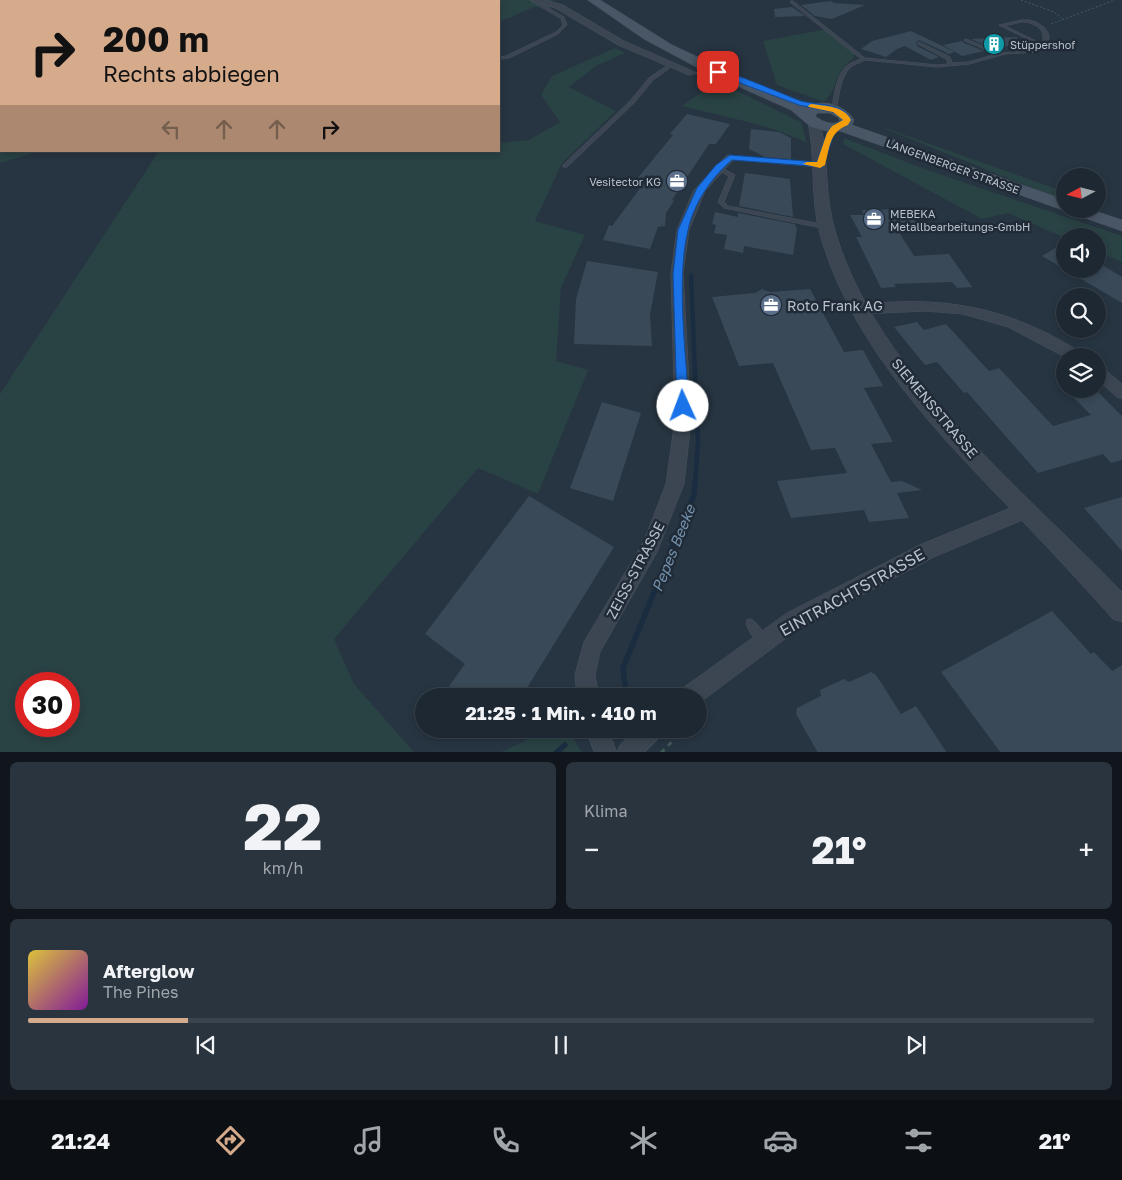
<!DOCTYPE html>
<html lang="de">
<meta charset="utf-8">
<style>
:root{--surface:#1d2832;--page:#2a343e;--text:#f1f3f6;--muted:#a0a6ac;--line:#3b444d;--accent:#d6ab8b}
body{margin:0;font-family:"Golos Text",sans-serif;background:var(--page);color:var(--text);height:100vh;display:flex;flex-direction:column;font-size:19px;white-space:nowrap}
*{box-sizing:border-box;margin:0}
p{font-size:16px;color:var(--muted)}
.icon{flex:none;width:28px;height:28px;fill:none;stroke:currentColor;stroke-width:2;stroke-linecap:round;stroke-linejoin:round}
.map{position:relative;height:752px;overflow:hidden}
.side{display:flex;flex-direction:column;gap:10px;padding:10px;background:#10161c;flex:1}
.side>*{flex:none}
.top-card{position:absolute;left:0px;top:0px;width:500px;height:152px;box-shadow:0 2px 8px #0003,0 0 0 1px var(--line);background:#d6ab8b;color:#111;overflow:hidden}
.needle{width:32px;rotate:263deg}
.tools{position:absolute;left:1056px;top:168px;display:grid;gap:10px}
.tools a{display:grid;place-items:center;width:50px;height:50px;border-radius:50%;background:var(--surface);box-shadow:0 2px 8px #0003,0 0 0 1px var(--line);font-size:25px}
.speed{position:absolute;left:15px;top:672px;display:flex;gap:10px;font-size:25px;font-weight:700;text-align:center}
.speed>*{display:grid;place-content:center;width:65px;height:65px;border-radius:50%;background:var(--surface);box-shadow:0 2px 8px #0003,0 0 0 1px var(--line);line-height:1}
.speed .limit{border:8px solid #d22;background:#fff;color:#111}
.pin{position:absolute;display:grid;place-items:center;width:42px;height:42px;color:#fff;margin:-21px;border-radius:10px;box-shadow:0 2px 8px #0006}
.me{position:absolute;width:55px;margin:-28px;rotate:358deg;stroke-linejoin:round;filter:drop-shadow(0 0 4px #0008)}
.turn{display:flex;align-items:center;gap:18px;height:105px;padding:0 20px;font-size:22px}
.turn .icon{width:65px;height:65px;stroke-width:2.5}
.turn b{display:block;font-size:35px;line-height:42px}
.lanes{display:flex;align-items:center;height:48px;padding:0 20px;background:#0003;justify-content:center;gap:25px;direction:ltr}
.lanes .off{opacity:.35}
.big{font-size:38px;font-weight:700;line-height:1.1}
.side .card{flex:1;display:flex;flex-direction:column;justify-content:center;gap:8px;min-width:0;padding:0 18px;border-radius:8px;background:var(--page)}
.side .dial{align-items:center;gap:0}
.dial b{font-size:65px;line-height:1}
.song{display:flex;align-items:center;gap:15px}
.cover{width:60px;height:60px;border-radius:8px;background:linear-gradient(135deg,hsl(50 70% 55%),hsl(290 70% 35%))}
.played{height:5px;border-radius:2px;background:linear-gradient(90deg,var(--accent) 15%,var(--line) 15%)}
.keys{display:flex;justify-content:space-around;direction:ltr}
.heat{display:flex;justify-content:space-between;align-items:center;font-size:28px;direction:ltr}
.side .tiles{flex:1;display:grid;gap:10px;grid-template-columns:1fr 1fr}
.card:last-child{grid-column:span 2}
.trip{position:absolute;left:415px;top:688px;width:292px;height:50px;border-radius:25px;background:var(--surface);box-shadow:0 2px 8px #0003,0 0 0 1px var(--line);font-weight:700;line-height:50px;text-align:center}
.tabs{display:flex;height:80px;justify-content:space-around;align-items:center;background:#0c1014;color:var(--muted)}
.tabs .icon{width:35px;height:35px}
.tabs .current{color:var(--accent)}
.tabs b{font-size:22px;color:var(--text)}
.map>svg:first-child{display:block}
.green{fill:#294243;fill-rule:evenodd}
.lines{fill:none;stroke-linecap:round;stroke-linejoin:round}
.stream-far2{stroke:#1a2d40;stroke-width:3}
.stream-far1{stroke:#1a2d40;stroke-width:4.5}
.stream{stroke:#1a2d40;stroke-width:5.5}
.building{fill:#394958}
.service-casing{stroke:#48525e;stroke-width:1}
.minor-casing{stroke:#48525e;stroke-width:1}
.tertiary-casing{stroke:#48525e;stroke-width:1}
.secondary-casing{stroke:#48525e;stroke-width:1}
.path-far1{stroke:#425b5b;stroke-width:1;stroke-dasharray:2 2;stroke-linecap:butt}
.path{stroke:#425b5b;stroke-width:3;stroke-dasharray:5 5;stroke-linecap:butt}
.service{fill:#3b4652;fill-rule:evenodd}
.minor{fill:#3b4652;fill-rule:evenodd}
.tertiary{fill:#3b4652;fill-rule:evenodd}
.secondary{fill:#495665;fill-rule:evenodd}
.route{fill:#1a73e8;stroke:#114b97}
.slow{fill:#f59e0b}
.labels{text-anchor:middle;dominant-baseline:central;stroke-width:5;stroke-linejoin:round;paint-order:stroke}
.far-poi-label{font-size:11px;fill:#b8c1cc;stroke:#202b37;text-anchor:start}
.far-street-label{font-size:11px;fill:#b8c1cc;stroke:#202b37}
.poi-label{font-size:14px;fill:#b8c1cc;stroke:#202b37;text-anchor:start}
.street-label{font-size:14px;fill:#b8c1cc;stroke:#202b37}
.water-label{font-size:15px;font-style:italic;fill:#728faa;stroke:#202b37}
.near-street-label{font-size:16px;fill:#b8c1cc;stroke:#202b37}
</style>
<div class="map">
<svg width="1122" height="753" viewBox="0 0 1122 753">
<rect width="100%" height="100%" fill="#273542"/>
<g class="green">
<path d="M375,0H557L544,3L557,8L534,7L499,22V1Z"/>
<path d="M827,29L854,52V58C830,75 841,86 824,102L777,85L763,41Z"/>
<path d="M615,48L625,53L596,66L569,87L616,111L562,163L535,221L585,235L561,288L556,361L588,370L538,494L478,468L334,639L354,684L414,752H0V394L159,151H499V143L529,140L560,122L541,95L552,76ZM26,684H69V726H26Z"/>
<path d="M1,57V151H40L0,163Z"/>
<path d="M717,81L801,122L807,143C768,124 724,117 682,106Z"/>
<path d="M868,122L1065,192V201Z"/>
<path d="M844,138L922,168L1122,236V262L1098,252V236L1065,238L1008,213L982,219L843,144Z"/>
<path d="M550,729H566L582,752H501Z"/>
</g>
<g class="lines">
<path class="stream-far2" d="M691,274V278"/>
<path class="stream-far1" d="M691,277L698,443L695,484"/>
<g class="stream">
<path d="M624,696L626,694L623,668L694,495L695,482"/>
<path d="M556,753L565,745"/>
</g>
</g>
<g class="building">
<path d="M831,1L834,3L865,5L832,19L815,16L801,5Z"/>
<path d="M792,7L805,16L775,17L774,9Z"/>
<path d="M911,31L955,52L949,54L919,40L916,42L917,46L939,57L931,60L905,46L897,49L886,57L861,49L872,41Z"/>
<path d="M1017,37L1018,44L994,49L971,39Z"/>
<path d="M962,41L964,43L984,51L962,56L943,45Z"/>
<path d="M687,114L730,124L716,144H709L672,200L674,201L666,213L665,226L658,227L650,249L603,240L609,225L612,226L644,183L636,180L673,135L670,134Z"/>
<path d="M751,129L779,132L791,138V159L765,157L749,149Z"/>
<path d="M745,173L790,179L793,217L739,206Z"/>
<path d="M902,209L924,228L897,229L914,256L949,254L972,287L957,288L952,282L894,284L896,287L881,288L856,237H862L850,215H864L862,210Z"/>
<path d="M715,212L738,217V213L794,224L797,228L793,255L744,246L743,253L724,249L727,235L714,233L716,225L712,224Z"/>
<path d="M1065,242V269H1100L1104,266L1122,277V303L1042,256Z"/>
<path d="M587,261L658,272L650,315L652,346L574,344L576,299Z"/>
<path d="M762,289L770,292L810,289L844,352L863,350L883,386L864,388L893,442L871,444L891,482L902,481L922,490L897,493L909,518L869,522L864,510L791,518L777,481L847,473L835,448L811,450L773,363L739,366L712,297L755,293Z"/>
<path d="M917,322L924,330L946,324L989,371L999,368L1053,426L1091,415L1069,393L1095,389L1122,416V460L1111,463L1103,454L1038,473L967,392L964,393L937,362L925,365L894,327Z"/>
<path d="M602,402L641,413L613,501L570,488Z"/>
<path d="M529,496L614,547L522,696H462L449,686L465,664L425,634Z"/>
<path d="M1122,497V551L1084,508Z"/>
<path d="M1052,611L1091,654L1094,652L1112,671L1122,665V753H1001L941,672Z"/>
<path d="M871,672L876,675L901,714L916,706L947,753H818L796,714L797,708L821,696L820,690L844,679L849,682Z"/>
</g>
<g class="lines">
<g class="service-casing">
<g id="service">
<path d="M530,0H535L564,17L567,25L558,34L509,58L499,59V57L506,56L556,32L563,25L561,19Z"/>
<path d="M791,1H793L865,58L937,65L948,64L946,59L918,44V42H919L950,57L952,63L969,62L996,54L965,41L964,40L966,39L1000,53L1036,50L1041,46L999,25L1022,20H1029L1036,22L1045,28L1048,33L1049,38L1046,46L1037,52L1005,54L969,64L937,67L865,60L852,66L847,71L841,84L836,110L834,111L832,110C834,96 836,72 849,64C853,62 857,60 861,59L791,3ZM1022,22C1035,22 1047,30 1042,44L1005,26Z"/>
<path d="M670,64L674,65L653,80L634,103L567,167H563V165L630,101L649,78Z"/>
<path d="M730,156L821,163L824,165L821,167L728,159V157Z"/>
<path d="M718,166L735,175L724,202L728,206L826,225L829,227L826,229L724,208L718,202L729,176L716,169V167Z"/>
<path d="M751,619C758,622 764,634 767,641L766,645L762,646C755,643 749,631 746,624L747,620Z"/>
</g>
</g>
<g class="minor-casing">
<g id="minor">
<path d="M533,0H545L563,5L624,41L697,73L689,75L618,45L557,9Z"/>
<path d="M730,155L735,158L705,191L689,230L683,273L691,420L684,484L657,552L600,652L595,675L599,696H577L575,675L584,642L644,541L666,484L675,420L671,273L677,230L694,190L726,156Z"/>
<path d="M893,302C964,299 1020,314 1080,352L1082,356L1065,357L1008,327L963,314L925,311L861,314L854,309L861,304Z"/>
<path d="M1098,366L1103,368L1122,384V399L1117,397L1098,380Z"/>
<path d="M1026,502L1032,504L1035,510L1032,516L936,556L801,627L699,703V696H680L683,688L787,613L922,544Z"/>
<path d="M586,729H608L617,753H595Z"/>
<path d="M637,729H663L660,737L644,753H617L620,745Z"/>
</g>
</g>
<g class="tertiary-casing">
<path id="tertiary" d="M814,118L820,122C829,159 824,198 836,234C878,374 1024,490 1122,592V622L1113,619C1085,588 1057,557 1028,527C947,443 853,351 820,234C810,198 816,159 808,122Z"/>
</g>
<g class="secondary-casing">
<g id="secondary">
<path d="M588,0H600L672,45L807,108C821,97 846,106 854,120L852,125L1065,200V209H1089L1122,220V231L840,131H827L811,127L791,110L702,70L644,39ZM818,113H830L839,118L840,122C830,125 823,122 815,116Z"/>
<path d="M1,51V59L0,60V52Z"/>
</g>
</g>
<g class="path-far1">
<path d="M1021,0L1054,12L1064,20"/>
<path d="M212,1L216,0"/>
<path d="M238,1L242,0"/>
<path d="M1051,24L1115,0"/>
</g>
<path class="path" d="M661,753L684,729"/>
<use href="#service" class="service"/>
<use href="#minor" class="minor"/>
<use href="#tertiary" class="tertiary"/>
<use href="#secondary" class="secondary"/>
</g>
<path class="route" d="M716,71C730,70 784,95 801,101C815,105 845,103 851,120L848,125L838,129L834,133L823,167L732,160C711,178 694,203 688,230C676,279 686,354 689,406L683,410L677,406L673,274L678,230L697,188L716,165L730,155L817,162L827,133L832,126L843,120L833,112L799,105L716,74Z"/>
<path class="slow" d="M811,104C824,106 845,106 851,120L848,125C829,132 830,147 825,165L820,168L803,164L807,162H817L827,133L832,126L843,120L833,112L809,107L808,106Z"/>
<defs>
<g id="building-disc" transform="scale(1.125)"><circle r="9.5" fill="#0f9aa8" stroke="#202b37"/><path d="M-4-6H4V6H1V3H-1V6H-4ZM-2.5-4.3h1.7v1.8h-1.7ZM.8-4.3h1.7v1.8H.8ZM-2.5-1h1.7V.8h-1.7ZM.8-1h1.7V.8H.8Z" fill="#fff"/></g>
<g id="office-disc" transform="scale(1.125)"><circle r="9.5" fill="#5c6f8a" stroke="#202b37"/><path d="M-6-3h4V-5.5h4V-3h4V5H-6ZM-1-4.5V-3h2v-1.5ZM-6 0V1H6V0Z" fill="#fff"/></g>
</defs>
<g fill-rule="evenodd">
<use href="#building-disc" x="994" y="44"/>
<use href="#office-disc" x="677" y="181"/>
<use href="#office-disc" x="874" y="219"/>
<use href="#office-disc" x="771" y="305"/>
</g>
<g class="labels">
<g class="far-poi-label">
<text x="1010" y="44">Stüppershof</text>
<text x="661" y="181" text-anchor="end">Vesitector KG</text>
<text x="890" y="213">MEBEKA<tspan x="890" dy="13">Metallbearbeitungs-GmbH</tspan></text>
</g>
<g class="far-street-label">
<text transform="translate(953 166) rotate(20)">LANGENBERGER STRASSE</text>
</g>
<g class="poi-label">
<text x="787" y="305">Roto Frank AG</text>
</g>
<g class="street-label">
<text transform="translate(935 408) rotate(50)">SIEMENSSTRASSE</text>
<text transform="translate(635 570) rotate(-62)">ZEISS-STRASSE</text>
</g>
<g class="water-label">
<text transform="translate(673 548) rotate(-68)">Pepes Beeke</text>
</g>
<g class="near-street-label">
<text transform="translate(852 592) rotate(-29)">EINTRACHTSTRASSE</text>
</g>
</g>
</svg>
<div class="tools">
<a><svg class="needle" viewBox="-14 -14 28 28"><path d="M0-13l5 13h-10z" fill="#e53935"/><path d="M0 13l5-13h-10z" fill="#a0a6ac"/></svg></a>
<a><svg class="icon" aria-label="sound" viewBox="0 0 24 24"><path d="M4 9h4l5-4v14l-5-4H4zM17 9q2 3 0 6"/></svg></a>
<a><svg class="icon" aria-label="search" viewBox="0 0 24 24"><circle cx="10" cy="10" r="6"/><path d="M15 15l6 6"/></svg></a>
<a><svg class="icon" aria-label="layers" viewBox="0 0 24 24"><path d="M12 4l9 5-9 5-9-5zM3 14l9 5 9-5"/></svg></a>
</div>
<div class="speed"><div class="limit">30</div></div>
<div class="pin" style="left:718px;top:72px;background:#d93025"><svg class="icon" aria-label="arrive" viewBox="0 0 24 24"><path d="M6 21V4h12l-3 4 3 4H6"/></svg></div>
<svg class="me" style="left:683px;top:406px" viewBox="-20 -20 40 40"><circle r="19" fill="#fff"/><path d="M0-13L10 11 0 6-10 11z" fill="#1a73e8"/></svg>
<div class="trip">21:25 · 1 Min. · 410 m</div>
<div class="top-card">
<div class="turn"><svg class="icon" aria-label="right" viewBox="0 0 24 24"><path d="M7 20v-9h11M14 6l5 5-5 5"/></svg><div><b>200 m</b>Rechts abbiegen</div></div>
<div class="lanes"><svg class="icon off" aria-label="left" viewBox="0 0 24 24"><path d="M17 20v-9H6M10 6l-5 5 5 5"/></svg><svg class="icon off" aria-label="ahead" viewBox="0 0 24 24"><path d="M12 20V5M6 11l6-6 6 6"/></svg><svg class="icon off" aria-label="ahead" viewBox="0 0 24 24"><path d="M12 20V5M6 11l6-6 6 6"/></svg><svg class="icon" aria-label="right" viewBox="0 0 24 24"><path d="M7 20v-9h11M14 6l5 5-5 5"/></svg></div>
</div>
</div>
<section class="side">
<div class="tiles">
<div class="card dial"><b>22</b><p>km/h</p></div>
<div class="card"><p>Klima</p>
<div class="heat"><a>−</a><b class="big">21°</b><a>+</a></div>
</div>
<div class="card">
<div class="song"><i class="cover"></i><div><b>Afterglow</b><p>The Pines</p></div></div>
<div class="played"></div>
<div class="keys"><svg class="icon" aria-label="previous" viewBox="0 0 24 24"><path d="M18 5L8 12l10 7zM5 5v14"/></svg><svg class="icon" aria-label="pause" viewBox="0 0 24 24"><path d="M8 5v14M16 5v14"/></svg><svg class="icon" aria-label="next" viewBox="0 0 24 24"><path d="M6 5l10 7-10 7zM19 5v14"/></svg></div>
</div>
</div>
</section>
<nav class="tabs">
<b>21:24</b>
<svg class="icon current" aria-label="directions" viewBox="0 0 24 24"><path d="M12 3l9 9-9 9-9-9zM9 14v-3h6M13 9l2 2-2 2"/></svg>
<svg class="icon" aria-label="music" viewBox="0 0 24 24"><path d="M9 18V5l10-2v13"/><circle cx="6" cy="18" r="3"/><circle cx="16" cy="16" r="3"/></svg>
<svg class="icon" aria-label="phone" viewBox="0 0 24 24"><path d="M5 4h4l2 5-3 2q2 4 5 5l2-3 5 2v4C11 20 4 13 5 4z"/></svg>
<svg class="icon" aria-label="climate" viewBox="0 0 24 24"><path d="M12 3v18M4 7l16 10M4 17L20 7"/></svg>
<svg class="icon" aria-label="car" viewBox="0 0 24 24"><path d="M5 17H2v-5l4-1 3-4h7l3 4 3 1v5h-3M9 17h6M6 11h13"/><circle cx="7" cy="17" r="2"/><circle cx="17" cy="17" r="2"/></svg>
<svg class="icon" aria-label="filters" viewBox="0 0 24 24"><path d="M4 7h16M4 17h16"/><circle cx="9" cy="7" r="2"/><circle cx="15" cy="17" r="2"/></svg>
<b>21°</b>
</nav>
